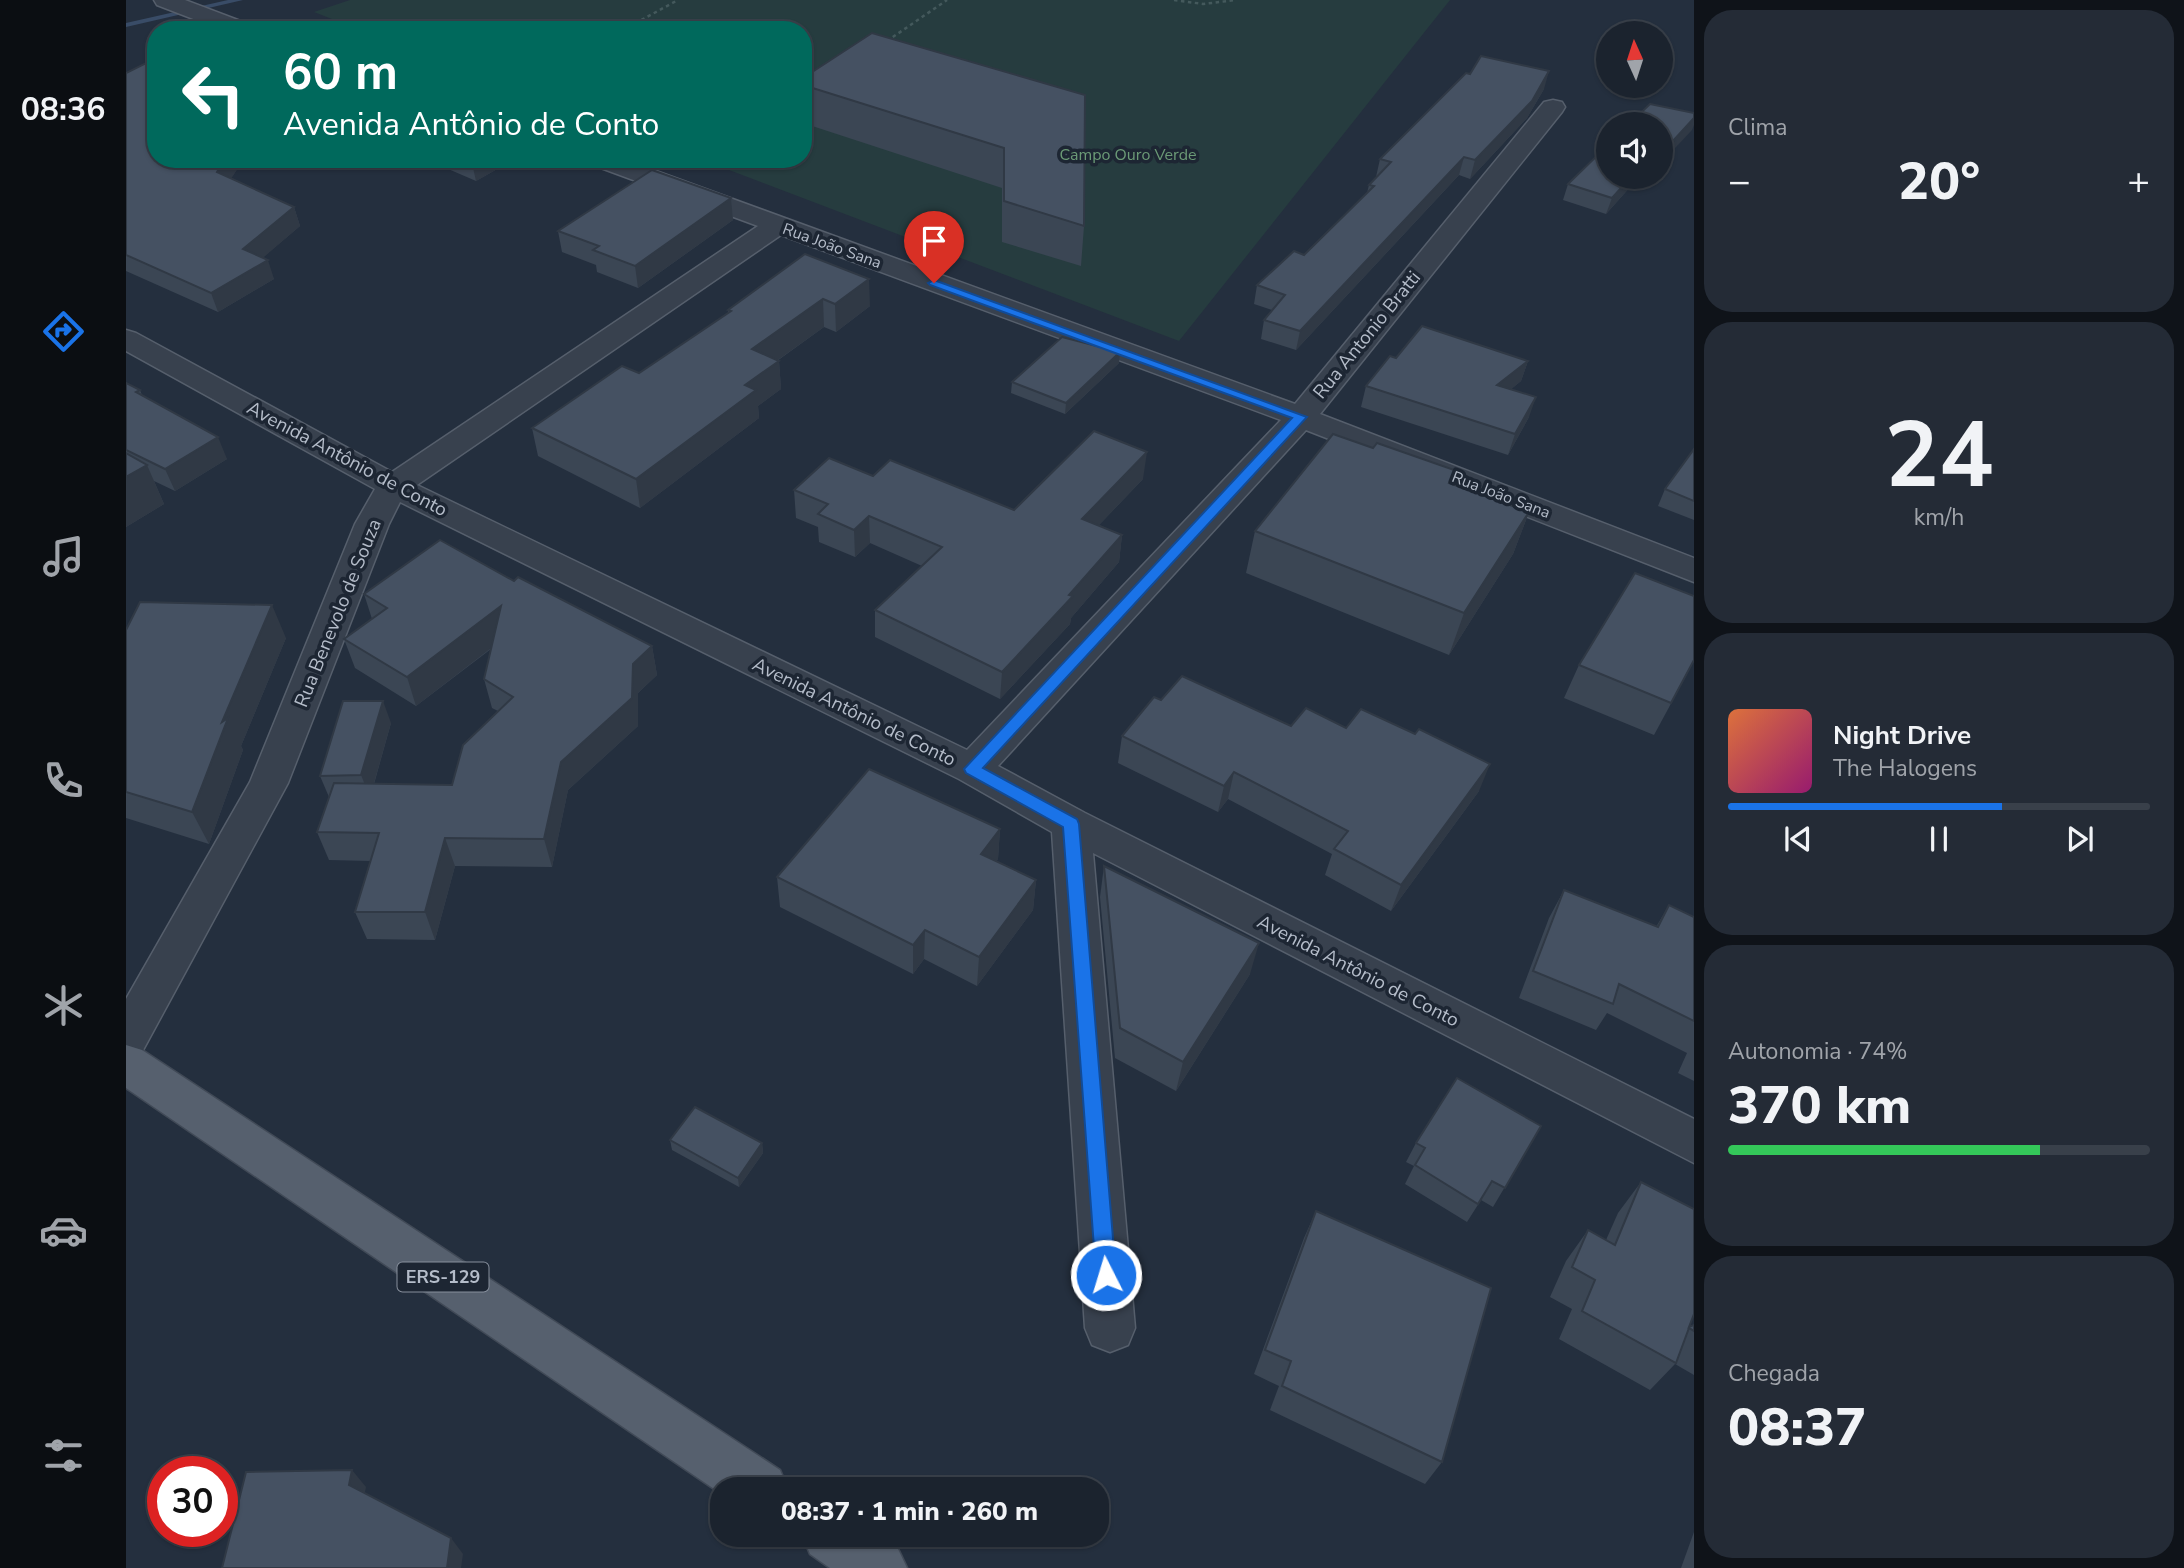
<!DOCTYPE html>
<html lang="pt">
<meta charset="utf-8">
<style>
:root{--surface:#1b232e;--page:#242b36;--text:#f1f3f6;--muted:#a0a4aa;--line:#39404a;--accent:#1a73e8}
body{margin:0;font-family:"Nunito Sans",sans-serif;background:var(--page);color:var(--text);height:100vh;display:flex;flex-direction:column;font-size:26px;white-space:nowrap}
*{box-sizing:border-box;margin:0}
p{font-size:23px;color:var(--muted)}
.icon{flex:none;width:38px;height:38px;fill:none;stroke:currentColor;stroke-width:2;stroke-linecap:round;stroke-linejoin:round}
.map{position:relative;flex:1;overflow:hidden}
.drawer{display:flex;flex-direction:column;gap:10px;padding:10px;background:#0f1319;width:490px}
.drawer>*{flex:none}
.guide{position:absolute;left:21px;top:21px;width:665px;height:147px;border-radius:28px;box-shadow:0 2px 5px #0004,0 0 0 2px var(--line);background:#00695c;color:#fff;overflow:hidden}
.needle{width:46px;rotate:357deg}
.controls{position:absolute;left:1470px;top:21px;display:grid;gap:14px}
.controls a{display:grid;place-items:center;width:77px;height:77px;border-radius:50%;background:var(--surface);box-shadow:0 2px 5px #0004,0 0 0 2px var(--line);font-size:35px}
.speed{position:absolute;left:21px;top:1456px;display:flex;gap:14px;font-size:35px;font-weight:700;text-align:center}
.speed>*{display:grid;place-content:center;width:91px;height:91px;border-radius:50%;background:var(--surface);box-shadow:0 2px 5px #0004,0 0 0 2px var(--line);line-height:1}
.speed .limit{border:10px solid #d22;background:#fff;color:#111}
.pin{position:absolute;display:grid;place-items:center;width:60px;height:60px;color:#fff;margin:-72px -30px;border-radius:50% 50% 50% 0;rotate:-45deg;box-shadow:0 0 7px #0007}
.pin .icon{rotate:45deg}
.me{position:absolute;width:77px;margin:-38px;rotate:355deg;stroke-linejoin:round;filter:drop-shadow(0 0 5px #0008)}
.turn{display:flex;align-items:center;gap:24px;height:147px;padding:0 21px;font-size:32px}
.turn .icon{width:91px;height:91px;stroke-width:2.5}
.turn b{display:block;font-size:49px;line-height:60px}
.big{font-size:52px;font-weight:800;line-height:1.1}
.drawer .widget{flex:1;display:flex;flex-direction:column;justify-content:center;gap:10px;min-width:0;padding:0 24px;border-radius:28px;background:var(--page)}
.drawer .dial{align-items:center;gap:0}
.dial b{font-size:91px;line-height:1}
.song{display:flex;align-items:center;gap:21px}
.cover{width:84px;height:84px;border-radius:10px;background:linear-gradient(135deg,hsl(20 70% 55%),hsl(320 70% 35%))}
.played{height:7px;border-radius:4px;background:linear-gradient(90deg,var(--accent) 65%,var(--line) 65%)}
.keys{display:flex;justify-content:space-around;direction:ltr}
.heat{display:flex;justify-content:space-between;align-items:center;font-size:38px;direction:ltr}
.charge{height:10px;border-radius:5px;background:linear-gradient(90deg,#34c759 74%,var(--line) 0)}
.trip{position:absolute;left:584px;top:1477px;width:399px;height:70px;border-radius:28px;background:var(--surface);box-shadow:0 2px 5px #0004,0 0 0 2px var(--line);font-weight:800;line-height:70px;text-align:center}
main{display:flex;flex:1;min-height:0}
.menu{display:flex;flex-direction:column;width:126px;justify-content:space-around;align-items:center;background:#0b0e12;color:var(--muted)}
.menu .icon{width:49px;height:49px}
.menu .current{color:var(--accent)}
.menu b{font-size:32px;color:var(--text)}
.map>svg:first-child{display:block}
.green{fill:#263c3f}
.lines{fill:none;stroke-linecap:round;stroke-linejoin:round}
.stream{fill:#394c67;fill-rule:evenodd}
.minor-casing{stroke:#565f6c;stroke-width:3}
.major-casing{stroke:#414a57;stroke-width:3}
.path{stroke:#44595c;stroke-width:2.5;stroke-dasharray:3.5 3.5;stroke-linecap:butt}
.minor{fill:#38414e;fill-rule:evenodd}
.major{fill:#56606e;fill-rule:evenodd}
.wall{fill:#3b4654}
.shaded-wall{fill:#303945}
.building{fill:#455162;stroke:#303945;stroke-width:2}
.route{fill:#1a73e8;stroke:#114b97;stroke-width:2}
.labels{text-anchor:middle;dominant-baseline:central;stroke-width:7;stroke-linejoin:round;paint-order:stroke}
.far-park-label{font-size:16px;fill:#6b9a76;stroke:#1d2633}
.far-street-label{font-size:16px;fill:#b4bcc9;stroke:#1d2633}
.shield{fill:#1d2633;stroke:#878f9c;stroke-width:2}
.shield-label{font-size:18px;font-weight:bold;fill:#b4bcc9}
.street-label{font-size:19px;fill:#b4bcc9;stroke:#1d2633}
</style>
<main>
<nav class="menu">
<b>08:36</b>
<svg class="icon current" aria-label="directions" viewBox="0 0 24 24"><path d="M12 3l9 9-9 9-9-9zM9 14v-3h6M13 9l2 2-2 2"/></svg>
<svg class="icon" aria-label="music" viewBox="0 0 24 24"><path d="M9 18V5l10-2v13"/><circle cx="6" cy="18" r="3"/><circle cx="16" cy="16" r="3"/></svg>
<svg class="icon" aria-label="phone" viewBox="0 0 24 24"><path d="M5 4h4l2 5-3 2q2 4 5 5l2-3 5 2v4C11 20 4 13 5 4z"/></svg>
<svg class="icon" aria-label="climate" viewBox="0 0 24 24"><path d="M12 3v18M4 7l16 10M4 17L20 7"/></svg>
<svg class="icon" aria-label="car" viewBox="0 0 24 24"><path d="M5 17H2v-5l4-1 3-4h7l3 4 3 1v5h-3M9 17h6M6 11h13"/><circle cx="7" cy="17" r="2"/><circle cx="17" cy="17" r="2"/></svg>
<svg class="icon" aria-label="filters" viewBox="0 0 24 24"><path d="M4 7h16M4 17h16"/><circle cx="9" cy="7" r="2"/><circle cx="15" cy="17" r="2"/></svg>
</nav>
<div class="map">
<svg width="1568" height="1568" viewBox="0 0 1568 1568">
<rect width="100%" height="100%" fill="#242f3e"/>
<path class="green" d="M224,0H1324L1053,341L574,159H677V30H234L188,12Z"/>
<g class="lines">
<path class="stream" d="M102,0H117L0,27V23Z"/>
<g class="minor-casing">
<g id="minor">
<path d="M28,0H59L125,25L128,30H96L31,5Z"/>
<path d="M1427,100L1436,102L1439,107L1436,112L1194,414L1568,558V582L1180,430L872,766L959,813L1568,1119V1163L967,853L1009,1328L1002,1345L984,1352L966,1345L959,1328L926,832L833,779L274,502L263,524L162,783L16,1052L0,1058V999L124,782L229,524L249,489L0,351V330L10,333L266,472L632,226L464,164L461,159H497L1169,404L1418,102ZM655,235L1155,420L841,750L291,485Z"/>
</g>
</g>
<g class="major-casing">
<g id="major">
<path d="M0,1045L16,1050L654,1470L662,1489H597V1495L0,1088Z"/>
<path d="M676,1535H751L772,1549L781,1568H704L684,1554Z"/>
</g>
</g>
<g class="path">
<path d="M1048,0L1077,4L1110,0"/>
<path d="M497,30L552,0"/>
<path d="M761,41L821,0"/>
</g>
<use href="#minor" class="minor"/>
<use href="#major" class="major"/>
</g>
<g class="wall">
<path d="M0,73L30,159H118L105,178L168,207L174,226L136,258L148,279L92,312L0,271Z"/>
<path d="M677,78L959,95L958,226L955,266L876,242V188L677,123Z"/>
<path d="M1418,89L1401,118L1344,179L1333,175L1170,350L1135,339L1138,320L1146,310L1128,304L1131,285L1178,255L1241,193L1243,185L1250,177L1254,159Z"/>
<path d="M299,159H389L350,181Z"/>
<path d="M1513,177L1480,214L1437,200L1442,184Z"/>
<path d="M605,198L607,220L512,288L471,272L470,265L436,252L432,231Z"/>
<path d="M679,254L744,306L710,332L698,327L651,361H653L655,389L632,406L633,418L514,508L412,456L406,428L513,373L602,313V310Z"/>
<path d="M1270,358L1402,361L1395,381L1385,389L1403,417L1382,455L1235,407L1240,386Z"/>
<path d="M993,363L939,414L885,393L886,382Z"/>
<path d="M0,383L14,390L16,395L101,459L49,491L28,481L38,504L0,527Z"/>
<path d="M1247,448L1331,471L1327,484L1403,512L1387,554L1323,655L1120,573L1129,531Z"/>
<path d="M1568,449V520L1532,506L1539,489Z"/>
<path d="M747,476L888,510L1017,479L973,525L996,535L993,562L945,618L944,624L874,699L749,637V610L796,566L744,543L729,557L693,542L692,527L670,518L668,490Z"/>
<path d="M388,581L526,646L531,675L512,693V726L442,790L426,867L329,866L309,940L241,939L229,912L245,861L203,860L191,832L203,797L194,776L265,723L248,784L326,785L372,711L366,708L358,679L365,649L290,706L229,668L218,639L246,619L238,594Z"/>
<path d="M0,630L160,638L115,746L117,750L83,844L0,818Z"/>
<path d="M1568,661L1528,735L1438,698L1453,665Z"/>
<path d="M1035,700L1165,726L1353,791L1265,911L1199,875L1206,854L1102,799L1092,812L992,763L996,736Z"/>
<path d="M874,829L872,859L870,861L910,880L907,910L851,986L798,959L787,974L654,907L651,877Z"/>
<path d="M978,866L1124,974L1050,1091L989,1058L974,897Z"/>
<path d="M1438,890L1530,927L1543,905L1568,917V1081L1552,1073L1561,1053L1481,1013L1470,1030L1393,998L1423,918Z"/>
<path d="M1415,1126L1367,1207L1355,1200L1341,1222L1279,1184L1288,1166L1280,1162L1290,1143Z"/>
<path d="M544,1140L636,1143L637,1153L613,1187L546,1150Z"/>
<path d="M1515,1182L1563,1327L1568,1325V1375L1549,1364L1524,1390L1433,1339L1446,1309L1424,1297L1440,1261L1462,1230L1480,1240L1492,1213Z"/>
<path d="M1190,1211L1316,1462L1299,1484L1144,1410L1153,1386L1128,1374L1178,1238Z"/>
<path d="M1568,1532V1568H1555Z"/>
</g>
<g class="shaded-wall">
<path d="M1423,71L1418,89L1401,118L1344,179L1349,160Z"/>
<path d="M1568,118V125L1566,130L1535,163V154Z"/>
<path d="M1338,157L1333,175L1170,350L1174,331Z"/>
<path d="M99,159H118L97,191L91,172Z"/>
<path d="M345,159H389L350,181Z"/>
<path d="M1505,177H1513L1480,214L1486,198Z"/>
<path d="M605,198L607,220L512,288L509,266Z"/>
<path d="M168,207L174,226L124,269L117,249Z"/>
<path d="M142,260L148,279L92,312L85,293Z"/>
<path d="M743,279L744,306L710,332L709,304Z"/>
<path d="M697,299L698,327L628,377L626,349Z"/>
<path d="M994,352L993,363L939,414L940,403Z"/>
<path d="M653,361L655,389L632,406L633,418L514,508L510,479L619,385Z"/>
<path d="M1402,361L1395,381L1365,406L1371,385Z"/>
<path d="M1410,397L1403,417L1382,455L1389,434Z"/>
<path d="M92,437L101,459L49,491L39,469Z"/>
<path d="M1021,452L1017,479L953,546L956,519Z"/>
<path d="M21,465L38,504L0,527V477Z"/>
<path d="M1331,471L1317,514L1323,483Z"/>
<path d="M1403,512L1387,554L1323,655L1338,613Z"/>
<path d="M743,516L744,543L729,557L728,530Z"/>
<path d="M996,535L993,562L945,618L944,624L874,699L876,672Z"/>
<path d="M146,605L160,638L115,746L117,750L83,844L66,812L96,722Z"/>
<path d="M375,606L382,635L290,706L281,677Z"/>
<path d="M526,646L531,675L512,693V726L442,790L426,867L418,839L435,762L507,664Z"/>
<path d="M257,701L265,723L244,797L235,775Z"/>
<path d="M1364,764L1353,791L1265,911L1275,885Z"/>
<path d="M1108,772L1102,799L1092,812L1098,786Z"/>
<path d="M874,829L872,859L854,884L855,854Z"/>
<path d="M319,838L329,866L309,940L299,912Z"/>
<path d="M910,880L907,910L851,986L853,957Z"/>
<path d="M799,930L798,959L787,974V945Z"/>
<path d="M1133,943L1124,974L1050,1091L1057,1062Z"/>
<path d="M636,1143L637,1153L613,1187L612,1178Z"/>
<path d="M226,1470L240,1487L237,1502L223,1485Z"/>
<path d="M325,1538L337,1554L335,1568H321Z"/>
</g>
<g class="building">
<path d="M746,33L959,95L958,226L878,201V148L677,85V78Z"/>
<path d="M1355,56L1423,71L1406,101L1349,160L1338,157L1174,331L1138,320L1159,295L1131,285L1168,251L1178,255L1248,186L1243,185L1265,162L1254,159L1340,73L1344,74Z"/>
<path d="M30,58V159H99L91,172L168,207L117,249L142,260L85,293L0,255V73Z"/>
<path d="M1524,104L1568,113V118L1535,154V124H1503Z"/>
<path d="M1482,145V177H1505L1486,198L1442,184Z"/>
<path d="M526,170L605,198L509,266L467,250L473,246L432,231Z"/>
<path d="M679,254L743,279L709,304L697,299L626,349L653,361L619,385L630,390L510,479L406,428L496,366L513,373L605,311L602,310Z"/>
<path d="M1296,326L1402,361L1371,385L1410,397L1389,434L1240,386L1264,356L1270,358Z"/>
<path d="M936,337L994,352L940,403L886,382Z"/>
<path d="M0,383L14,390L10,392L92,437L39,469L0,450Z"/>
<path d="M968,431L1021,452L956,519L996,535L943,595L947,596L876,672L749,610L816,547L743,516L728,530L692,514L702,504L668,490L703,458L747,476L764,460L888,510Z"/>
<path d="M1207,434L1247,448L1251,443L1331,471L1323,483L1403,512L1338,613L1129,531Z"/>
<path d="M1568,449V501L1539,489Z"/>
<path d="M0,453L21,465L0,477Z"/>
<path d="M314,540L388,581L392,577L526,646L507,664L506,698L435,762L418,839L319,838L299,912H229L253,833L191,832L208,783L326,785L337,745L387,697L358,679L375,606L281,677L218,639L261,608L238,594Z"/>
<path d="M1509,573L1568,596V660L1545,703L1453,665Z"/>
<path d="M14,602L146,605L96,722L102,718L66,812L0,792V630Z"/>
<path d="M1056,676L1165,726L1180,708L1220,728L1235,709L1289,734L1293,729L1364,764L1275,885L1208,849L1222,831L1108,772L1098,786L996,736L1028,697L1035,700Z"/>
<path d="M217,701H257L235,775L194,776Z"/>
<path d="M743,769L874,829L855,854L910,880L853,957L799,930L787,945L651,877Z"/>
<path d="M978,866L1133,943L1057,1062L994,1028Z"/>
<path d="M1438,890L1532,927L1543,905L1568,917V1021L1493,984L1487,1004L1407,971Z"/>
<path d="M1331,1078L1415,1126L1379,1188L1366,1181L1352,1204L1289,1165L1299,1148L1290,1143Z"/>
<path d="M569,1107L636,1143L612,1178L544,1140Z"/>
<path d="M1515,1182L1568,1209V1314L1563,1327L1568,1325V1331L1563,1328L1550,1363L1456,1311L1469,1280L1446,1267L1462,1230L1489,1245Z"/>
<path d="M1190,1211L1365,1288L1316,1462L1156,1386L1165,1361L1139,1350Z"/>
<path d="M226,1470L223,1485L325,1538L321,1568H96L120,1472Z"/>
</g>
<path class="route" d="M808,280L1181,417L857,768L951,819L953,824L990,1275L987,1282L980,1285L973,1282L970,1275L937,827L840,773L838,769L1166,418L804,285L802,283Z"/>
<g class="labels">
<g class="far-park-label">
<text x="1002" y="155">Campo Ouro Verde</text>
</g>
<g class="far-street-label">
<text transform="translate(706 246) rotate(20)">Rua João Sana</text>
<text transform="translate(1375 495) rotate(21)">Rua João Sana</text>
</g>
<rect class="shield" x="271.5" y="1262.5" width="91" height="29" rx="5"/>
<g class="shield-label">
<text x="317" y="1277">ERS-129</text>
</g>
<g class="street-label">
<text transform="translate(1241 335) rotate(-51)">Rua Antonio Bratti</text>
<text transform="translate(221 459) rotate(28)">Avenida Antônio de Conto</text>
<text transform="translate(212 613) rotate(-68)">Rua Benevolo de Souza</text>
<text transform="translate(728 712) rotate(26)">Avenida Antônio de Conto</text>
<text transform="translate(1232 971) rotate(27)">Avenida Antônio de Conto</text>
</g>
</g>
</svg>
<div class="controls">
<a><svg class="needle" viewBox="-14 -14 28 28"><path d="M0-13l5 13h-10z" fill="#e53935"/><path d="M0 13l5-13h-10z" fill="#a0a4aa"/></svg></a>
<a><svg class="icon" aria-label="sound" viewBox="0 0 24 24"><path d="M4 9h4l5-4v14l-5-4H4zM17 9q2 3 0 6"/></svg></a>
</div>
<div class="speed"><div class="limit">30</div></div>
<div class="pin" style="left:808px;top:283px;background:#d93025"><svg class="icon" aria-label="arrive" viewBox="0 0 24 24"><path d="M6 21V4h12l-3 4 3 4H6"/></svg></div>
<svg class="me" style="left:980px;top:1275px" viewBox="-20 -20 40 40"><circle r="17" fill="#1a73e8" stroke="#fff" stroke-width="3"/><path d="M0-11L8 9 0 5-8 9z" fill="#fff"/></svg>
<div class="trip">08:37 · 1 min · 260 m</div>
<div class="guide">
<div class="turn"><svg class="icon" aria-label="left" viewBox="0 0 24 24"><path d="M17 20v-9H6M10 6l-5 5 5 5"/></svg><div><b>60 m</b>Avenida Antônio de Conto</div></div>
</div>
</div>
<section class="drawer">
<div class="widget"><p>Clima</p>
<div class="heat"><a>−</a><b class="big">20°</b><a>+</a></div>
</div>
<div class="widget dial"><b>24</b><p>km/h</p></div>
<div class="widget">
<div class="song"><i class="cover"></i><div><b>Night Drive</b><p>The Halogens</p></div></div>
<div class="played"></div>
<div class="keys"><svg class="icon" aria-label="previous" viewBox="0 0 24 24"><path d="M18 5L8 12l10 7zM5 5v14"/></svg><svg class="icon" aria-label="pause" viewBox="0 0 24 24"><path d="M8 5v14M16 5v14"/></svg><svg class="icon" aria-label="next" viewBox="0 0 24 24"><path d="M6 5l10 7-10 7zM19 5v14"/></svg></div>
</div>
<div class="widget"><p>Autonomia · 74%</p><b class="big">370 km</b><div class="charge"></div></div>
<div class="widget"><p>Chegada</p><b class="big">08:37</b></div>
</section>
</main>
